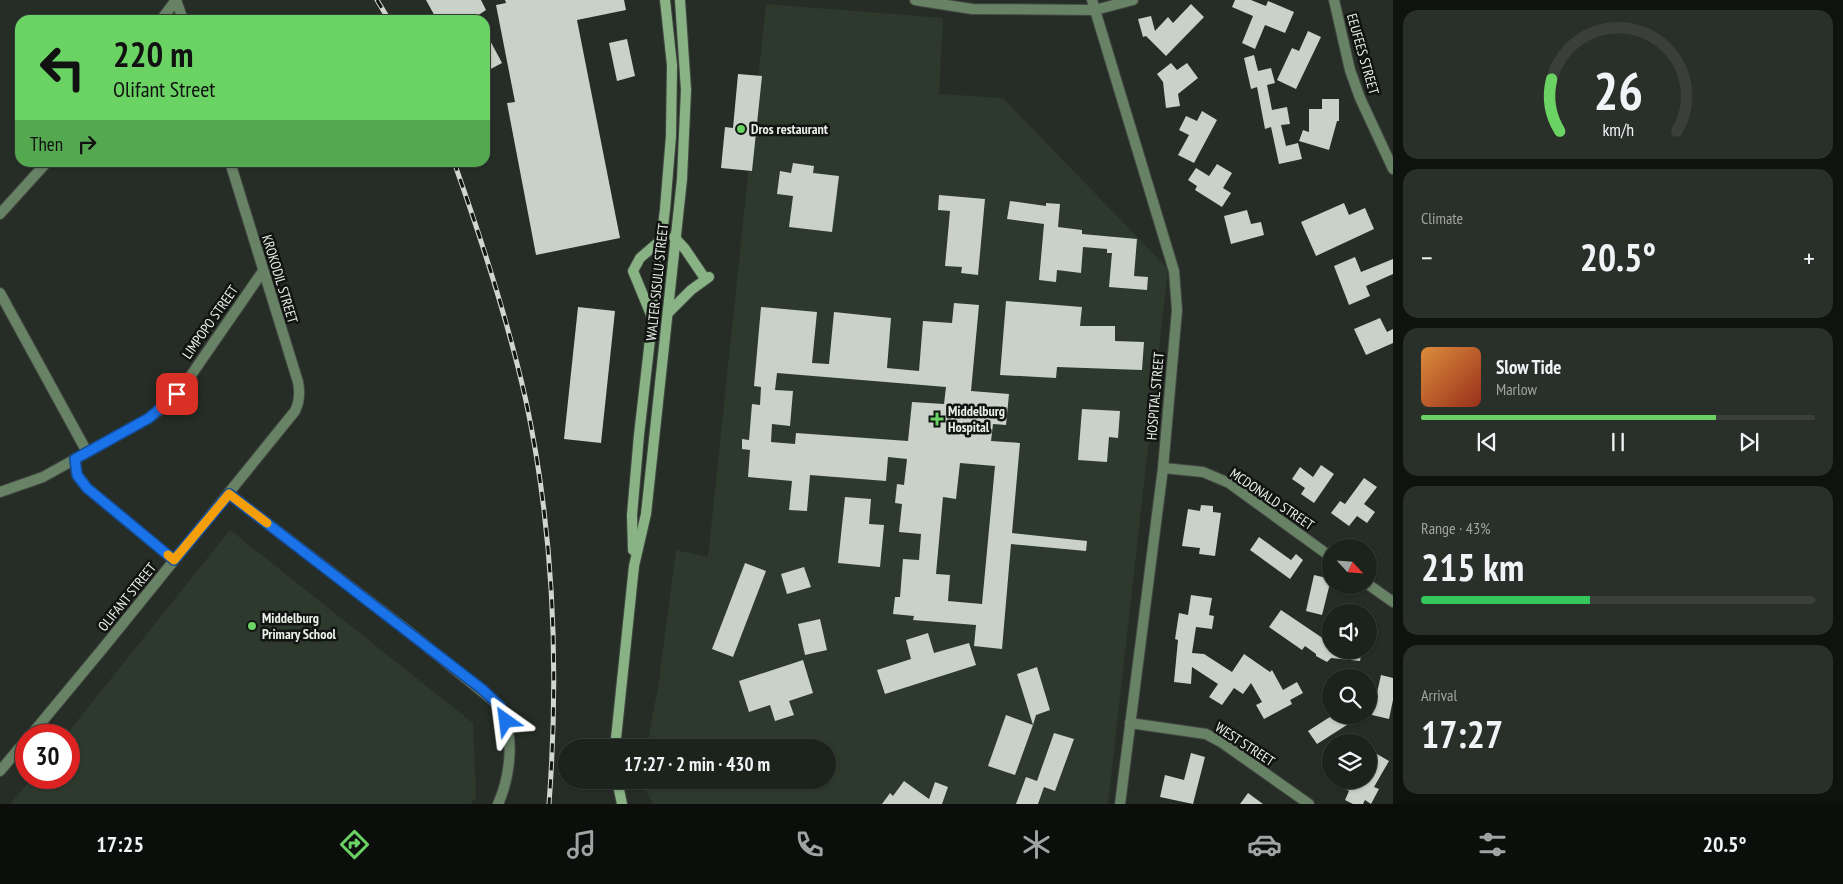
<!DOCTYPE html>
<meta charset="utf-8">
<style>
:root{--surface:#1c221c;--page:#292f29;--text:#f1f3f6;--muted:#a0a4a3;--line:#3a3f3b;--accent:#6ad363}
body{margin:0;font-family:"PT Sans Narrow",sans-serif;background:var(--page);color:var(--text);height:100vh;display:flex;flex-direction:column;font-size:19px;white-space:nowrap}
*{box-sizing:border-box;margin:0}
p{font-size:16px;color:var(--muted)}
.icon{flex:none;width:28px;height:28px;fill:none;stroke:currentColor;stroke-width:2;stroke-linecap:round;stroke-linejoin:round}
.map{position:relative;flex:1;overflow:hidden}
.panel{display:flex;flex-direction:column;gap:10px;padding:10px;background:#0f130f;width:450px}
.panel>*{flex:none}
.hud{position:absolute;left:15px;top:15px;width:475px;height:152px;border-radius:15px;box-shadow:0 1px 4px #0004,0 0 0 1px var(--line);background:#6ad363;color:#111;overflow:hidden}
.needle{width:32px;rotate:116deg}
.fabs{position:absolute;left:1322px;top:539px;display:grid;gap:10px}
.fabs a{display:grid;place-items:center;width:55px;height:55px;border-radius:50%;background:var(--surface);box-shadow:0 1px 4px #0004,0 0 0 1px var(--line);font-size:25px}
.speed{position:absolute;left:15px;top:724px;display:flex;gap:10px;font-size:25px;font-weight:700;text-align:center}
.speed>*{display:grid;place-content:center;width:65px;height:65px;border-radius:50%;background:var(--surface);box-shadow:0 1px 4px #0004,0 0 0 1px var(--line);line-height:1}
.speed .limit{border:8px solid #d22;background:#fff;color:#111}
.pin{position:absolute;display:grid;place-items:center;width:42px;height:42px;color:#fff;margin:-21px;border-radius:10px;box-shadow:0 2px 8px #0006}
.me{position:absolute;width:55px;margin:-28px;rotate:329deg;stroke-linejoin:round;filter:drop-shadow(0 0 4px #0008)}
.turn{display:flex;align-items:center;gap:18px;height:105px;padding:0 15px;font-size:22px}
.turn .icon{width:65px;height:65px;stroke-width:2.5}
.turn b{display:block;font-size:35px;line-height:42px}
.then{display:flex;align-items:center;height:48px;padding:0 15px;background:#0003;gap:10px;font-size:19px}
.big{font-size:38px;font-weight:700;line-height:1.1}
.panel .widget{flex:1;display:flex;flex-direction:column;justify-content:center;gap:8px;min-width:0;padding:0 18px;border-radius:15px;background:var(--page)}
.panel .dial{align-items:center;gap:0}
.dial svg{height:130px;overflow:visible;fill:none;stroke:var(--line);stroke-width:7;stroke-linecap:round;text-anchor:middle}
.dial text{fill:var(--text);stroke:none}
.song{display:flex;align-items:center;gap:15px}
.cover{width:60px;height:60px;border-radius:8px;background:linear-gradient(135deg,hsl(30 70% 55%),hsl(10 70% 35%))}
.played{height:5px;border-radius:2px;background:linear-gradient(90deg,var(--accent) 75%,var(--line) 75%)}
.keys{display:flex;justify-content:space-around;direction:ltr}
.heat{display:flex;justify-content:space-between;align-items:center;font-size:28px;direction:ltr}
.charge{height:8px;border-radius:4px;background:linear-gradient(90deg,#34c759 43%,var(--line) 0)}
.trip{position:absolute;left:558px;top:739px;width:278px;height:50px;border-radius:25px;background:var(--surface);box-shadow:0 1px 4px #0004,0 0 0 1px var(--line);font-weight:700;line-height:50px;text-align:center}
.menu{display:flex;height:80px;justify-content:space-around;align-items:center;background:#0b0e0b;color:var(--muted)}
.menu .icon{width:35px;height:35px}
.menu .current{color:var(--accent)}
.menu b{font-size:22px;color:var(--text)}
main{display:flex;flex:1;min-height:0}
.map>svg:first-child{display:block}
.built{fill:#2e392d}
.building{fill:#c9d1c8;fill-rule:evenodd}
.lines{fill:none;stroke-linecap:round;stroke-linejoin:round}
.street-casing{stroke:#424842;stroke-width:12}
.secondary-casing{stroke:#424842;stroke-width:12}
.street{stroke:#688265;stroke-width:10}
.secondary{stroke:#89b385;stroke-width:10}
.rail-casing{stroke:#d1d6d1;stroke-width:5}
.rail{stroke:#111411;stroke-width:3;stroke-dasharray:9;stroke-linecap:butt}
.route-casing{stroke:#114b97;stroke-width:12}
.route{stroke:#1a73e8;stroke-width:9}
.slow{stroke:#f59e0b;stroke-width:9}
.poi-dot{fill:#6ad363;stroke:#111411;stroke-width:2}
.labels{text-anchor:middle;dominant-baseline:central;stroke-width:5;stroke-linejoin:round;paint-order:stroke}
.street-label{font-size:14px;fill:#ebefeb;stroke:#111411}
.poi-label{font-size:14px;font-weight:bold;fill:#ebefeb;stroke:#111411;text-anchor:start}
</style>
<main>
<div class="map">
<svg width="1393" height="804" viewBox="0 0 1393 804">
<rect width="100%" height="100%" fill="#262d26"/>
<g class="built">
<path d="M766,4L943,18L939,94L1003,98L1168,269L1108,804H653L641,781L826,780V748L647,747L659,681L676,550L708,557Z"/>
<path d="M230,530L473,723L476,797L471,804H10L32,778H69V735H66Z"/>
</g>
<g class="building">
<path d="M426,0H481L486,10L477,16L479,20H437Z"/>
<path d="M505,0H624L626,10L577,20L620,238L536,255L507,103L515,102L496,5L506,3Z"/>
<path d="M1235,0H1251L1266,6L1268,1L1294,12L1285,33L1265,25L1255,49L1242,43L1253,16L1232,7Z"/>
<path d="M1191,4L1204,17L1166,56L1146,36L1143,37L1138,19L1151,16L1155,31L1168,17L1173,23Z"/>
<path d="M485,31L502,63L485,72Z"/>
<path d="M1308,31L1321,37L1296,89L1277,80L1292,48L1299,51Z"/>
<path d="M627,39L635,76L617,81L609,43Z"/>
<path d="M1254,55L1258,71L1271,68L1275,83L1267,85L1272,110L1287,107L1290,124L1281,125L1286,146L1298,143L1302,159L1279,164L1271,127L1265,129L1257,87L1251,89L1244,58Z"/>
<path d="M1171,63L1177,70L1187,63L1198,78L1178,94L1180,106L1166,108L1163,82L1157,74Z"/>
<path d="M738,74L762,76L752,171L721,168L725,127L733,128Z"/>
<path d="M1322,99H1339V121H1337L1329,150L1299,141L1303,130L1309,132V109H1322Z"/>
<path d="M1202,111L1217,120L1194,163L1178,155L1189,135L1179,130L1186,116L1197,121Z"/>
<path d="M793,163L814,166L813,173L839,176L832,232L789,227L793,196L777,194L780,171L791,173Z"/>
<path d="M1217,164L1232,173L1223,188L1231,193L1222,207L1195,190L1197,186L1188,180L1196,168L1209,176Z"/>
<path d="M939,195L985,199L978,275L961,273L962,267L945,266L950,211L938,210Z"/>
<path d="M1010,201L1046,206V203L1060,204L1058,227L1082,230V234L1137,239L1134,276L1148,277L1147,290L1109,287L1112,253H1107V249L1083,247L1081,273L1057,270L1056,282L1039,280L1044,224L1007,219Z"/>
<path d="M1344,203L1349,215L1365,208L1374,229L1316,256L1301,222Z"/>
<path d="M1247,210L1251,224L1261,222L1264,235L1231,244L1224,216Z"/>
<path d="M1355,257L1361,272L1393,259V274L1366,286L1370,296L1349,305L1334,266Z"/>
<path d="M1006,301L1082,307L1080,326H1115V341L1144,342L1142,370L1057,367L1056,378L1000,375Z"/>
<path d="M954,303L979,305L971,391L1009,394L1006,425L993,424L991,441L1020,443L1012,533L1087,541L1086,551L1011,544L1002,649L974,646L976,625L913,620L914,616L893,614L895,597H900L903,559L919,560L921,534L899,532L902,504L895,503L897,484L904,485L907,459L888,457L886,481L810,475L807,511L789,510L792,481L748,477L750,450L742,449V439L749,440L752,404L760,405L761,387L754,386L761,307L817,312L812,363L829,364L834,312L891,318L887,368L919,371L923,321L952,323ZM777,373L946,387L944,404L912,402L908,441L796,433L795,444L771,442L772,424L790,426L793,391L775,390ZM960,463L995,466L982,604L948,601L950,575L936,574L943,497L956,499Z"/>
<path d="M578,307L615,311L601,443L564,439Z"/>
<path d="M1380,318L1387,332L1393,329V343L1366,355L1354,329Z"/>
<path d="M1082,409L1120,411L1118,438L1109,437L1107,462L1078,460Z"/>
<path d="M1321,465L1334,474L1314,503L1301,494L1305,488L1292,479L1300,467L1313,477Z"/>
<path d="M1364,478L1377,487L1364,504L1375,512L1367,523L1357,516L1349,526L1331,513L1340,501L1345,504Z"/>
<path d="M845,497L871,499L869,524L884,525L880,567L838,563Z"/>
<path d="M1201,505L1213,506V512L1221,513L1215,556L1199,554L1200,548L1182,546L1188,509L1200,511Z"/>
<path d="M1259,537L1291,560L1296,554L1303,560L1290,579L1250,550Z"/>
<path d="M745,563L766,571L733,657L712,649Z"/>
<path d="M804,567L811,587L787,594L781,574Z"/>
<path d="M1314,575L1331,579L1322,615L1306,611Z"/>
<path d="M1191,595L1212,598L1209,615L1214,616L1212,629L1196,627L1192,653L1204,654L1232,672L1244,654L1270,672L1272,670L1283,690L1297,682L1303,693L1290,700L1292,704L1264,719L1256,705L1262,702L1251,683L1243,694L1234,688L1222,705L1209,697L1218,684L1192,667L1191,684L1174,682L1178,640L1175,639L1179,613L1188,615Z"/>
<path d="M1281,610L1324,639L1331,630V650H1362L1360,661L1331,658L1327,662L1316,656V654L1305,646L1302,650L1269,627Z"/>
<path d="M820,619L827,650L805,655L798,624Z"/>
<path d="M928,633L934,653L969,643L976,665L885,694L877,670L911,659L906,640Z"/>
<path d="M803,660L813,693L789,701L794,715L775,721L770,705L749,712L739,681Z"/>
<path d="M1037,667L1050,710L1036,715L1033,725L1017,674Z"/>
<path d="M1381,675L1393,678V700L1389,719L1372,715Z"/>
<path d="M1006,715L1033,725L1015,775L988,766Z"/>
<path d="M1333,715H1345L1350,723L1317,744L1308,731Z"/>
<path d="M1054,733L1074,739L1055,791L1044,787L1038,804H1016L1026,777L1037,781Z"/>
<path d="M1191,753L1205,757L1193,804L1160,797L1165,775L1184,780Z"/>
<path d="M1377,754L1389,761L1374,787L1379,789L1371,804L1365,800L1363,804H1353L1345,800L1349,791L1329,780H1369V758Z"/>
<path d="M904,781L929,799L935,782L948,787L942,804H882L890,793L893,796Z"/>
<path d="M1248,793L1263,804H1240Z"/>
</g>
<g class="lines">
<g class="street-casing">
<g id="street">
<path d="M176,0L183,20"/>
<path d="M915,0L972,9L1095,10L1133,0"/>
<path d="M1092,0L1174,271L1177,310L1163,468L1120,804"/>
<path d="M1334,0L1350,70L1360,98L1393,169"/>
<path d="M161,20L176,0"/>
<path d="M0,214L47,162"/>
<path d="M0,293L87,452"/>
<path d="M75,459L77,475L87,488L174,560"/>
<path d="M1163,468L1203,472L1229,483L1331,557"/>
<path d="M0,492L43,477L149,418L165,406L185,384L263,271"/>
<path d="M229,494L403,627L500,706C515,734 511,775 498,804"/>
<path d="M1369,585L1393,602"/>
<path d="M1130,723L1206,734L1221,742L1309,804"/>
<path d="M31,735L104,647L295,411C300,401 300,392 298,382L230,162"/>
<path d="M0,771L26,740"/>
</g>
</g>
<g class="secondary-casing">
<g id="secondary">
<path d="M674,237L685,249L704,277"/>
<path d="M668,313L691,290L709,277"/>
<path d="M652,317L633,271L640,258L661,240"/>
<path d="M633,550L632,515L639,435L665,209L671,136L672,65L665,0"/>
<path d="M615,748L634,566L646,514L682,179L686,90L680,0"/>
<path d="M617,780L622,804"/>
</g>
</g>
<use href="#street" class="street"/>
<use href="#secondary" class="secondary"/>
<g class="rail-casing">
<g id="rail">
<path d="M377,0L389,20"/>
<path d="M454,162C482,241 508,320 526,401C554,533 559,670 549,804"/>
</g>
</g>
<use href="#rail" class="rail"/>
</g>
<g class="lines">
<g class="route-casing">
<path id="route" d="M177,394L149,418L75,459L77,475L87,488L174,560L229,494L482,689L500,706L506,721"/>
</g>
<use href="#route" class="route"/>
<path class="slow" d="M168,555L174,560L229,494L267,523"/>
</g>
<g class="poi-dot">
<circle cx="741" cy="129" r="5"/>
<path d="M934.5 411.5h5v5h5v5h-5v5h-5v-5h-5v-5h5z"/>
<circle cx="252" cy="626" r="5"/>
</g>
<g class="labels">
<g class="street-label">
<text transform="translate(1363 54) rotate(74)">EEUFEES STREET</text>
<text transform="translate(280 279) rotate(73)">KROKODIL STREET</text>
<text transform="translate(657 282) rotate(-84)">WALTER SISULU STREET</text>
<text transform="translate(210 322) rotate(-55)">LIMPOPO STREET</text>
<text transform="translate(1155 396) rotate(-85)">HOSPITAL STREET</text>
<text transform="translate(1272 499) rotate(34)">MCDONALD STREET</text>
<text transform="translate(127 597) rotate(-51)">OLIFANT STREET</text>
<text transform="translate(1245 744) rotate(33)">WEST STREET</text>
</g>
<g class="poi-label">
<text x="751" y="129">Dros restaurant</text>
<text x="948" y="411">Middelburg<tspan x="948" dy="16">Hospital</tspan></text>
<text x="262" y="618">Middelburg<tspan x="262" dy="16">Primary School</tspan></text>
</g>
</g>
</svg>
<div class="fabs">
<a><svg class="needle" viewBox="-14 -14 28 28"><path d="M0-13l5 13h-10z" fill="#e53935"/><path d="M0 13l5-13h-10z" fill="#a0a4a3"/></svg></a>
<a><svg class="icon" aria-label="sound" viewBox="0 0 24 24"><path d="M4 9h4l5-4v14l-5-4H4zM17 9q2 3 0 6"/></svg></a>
<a><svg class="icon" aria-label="search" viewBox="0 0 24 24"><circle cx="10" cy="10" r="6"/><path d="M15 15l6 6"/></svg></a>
<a><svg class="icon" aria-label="layers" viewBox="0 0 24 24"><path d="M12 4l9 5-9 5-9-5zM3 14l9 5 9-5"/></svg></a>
</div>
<div class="speed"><div class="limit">30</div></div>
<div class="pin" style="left:177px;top:394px;background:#d93025"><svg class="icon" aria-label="arrive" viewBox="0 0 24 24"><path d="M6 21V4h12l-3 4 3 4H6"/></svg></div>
<svg class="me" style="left:506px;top:721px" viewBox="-20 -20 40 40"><path d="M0-17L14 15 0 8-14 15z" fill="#1a73e8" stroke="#fff" stroke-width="4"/></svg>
<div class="trip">17:27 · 2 min · 430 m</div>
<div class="hud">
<div class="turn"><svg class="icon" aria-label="left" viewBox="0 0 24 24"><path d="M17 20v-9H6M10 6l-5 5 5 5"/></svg><div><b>220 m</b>Olifant Street</div></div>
<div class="then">Then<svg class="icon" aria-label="right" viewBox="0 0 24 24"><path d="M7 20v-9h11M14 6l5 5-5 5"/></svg></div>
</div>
</div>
<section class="panel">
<div class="widget dial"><svg viewBox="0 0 100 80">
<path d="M14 69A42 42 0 1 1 86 69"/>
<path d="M14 69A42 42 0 0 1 9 37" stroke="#6ad363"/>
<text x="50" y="56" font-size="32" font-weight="700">26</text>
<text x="50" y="72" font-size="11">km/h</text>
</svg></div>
<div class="widget"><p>Climate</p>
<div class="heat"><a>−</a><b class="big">20.5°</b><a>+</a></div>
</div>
<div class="widget">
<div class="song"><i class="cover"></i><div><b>Slow Tide</b><p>Marlow</p></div></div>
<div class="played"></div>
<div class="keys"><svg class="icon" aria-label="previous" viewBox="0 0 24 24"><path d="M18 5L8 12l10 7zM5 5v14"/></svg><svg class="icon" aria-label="pause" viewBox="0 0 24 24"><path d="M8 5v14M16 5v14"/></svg><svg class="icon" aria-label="next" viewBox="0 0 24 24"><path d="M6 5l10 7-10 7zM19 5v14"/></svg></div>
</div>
<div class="widget"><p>Range · 43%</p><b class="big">215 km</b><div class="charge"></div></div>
<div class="widget"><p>Arrival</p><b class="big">17:27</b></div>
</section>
</main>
<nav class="menu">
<b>17:25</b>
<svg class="icon current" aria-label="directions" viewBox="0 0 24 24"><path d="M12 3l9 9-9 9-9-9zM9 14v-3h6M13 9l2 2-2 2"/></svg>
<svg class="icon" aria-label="music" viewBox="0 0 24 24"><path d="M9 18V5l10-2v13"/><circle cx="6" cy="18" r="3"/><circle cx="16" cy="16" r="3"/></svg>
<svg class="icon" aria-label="phone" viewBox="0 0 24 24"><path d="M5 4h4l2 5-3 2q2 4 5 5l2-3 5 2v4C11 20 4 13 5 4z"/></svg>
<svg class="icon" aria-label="climate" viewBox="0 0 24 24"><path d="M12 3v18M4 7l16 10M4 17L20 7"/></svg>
<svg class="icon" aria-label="car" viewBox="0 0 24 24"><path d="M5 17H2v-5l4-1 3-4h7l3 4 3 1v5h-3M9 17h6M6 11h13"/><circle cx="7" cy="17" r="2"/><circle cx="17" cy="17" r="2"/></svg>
<svg class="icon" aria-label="filters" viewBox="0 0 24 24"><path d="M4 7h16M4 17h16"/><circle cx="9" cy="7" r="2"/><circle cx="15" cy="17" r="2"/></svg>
<b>20.5°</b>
</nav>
